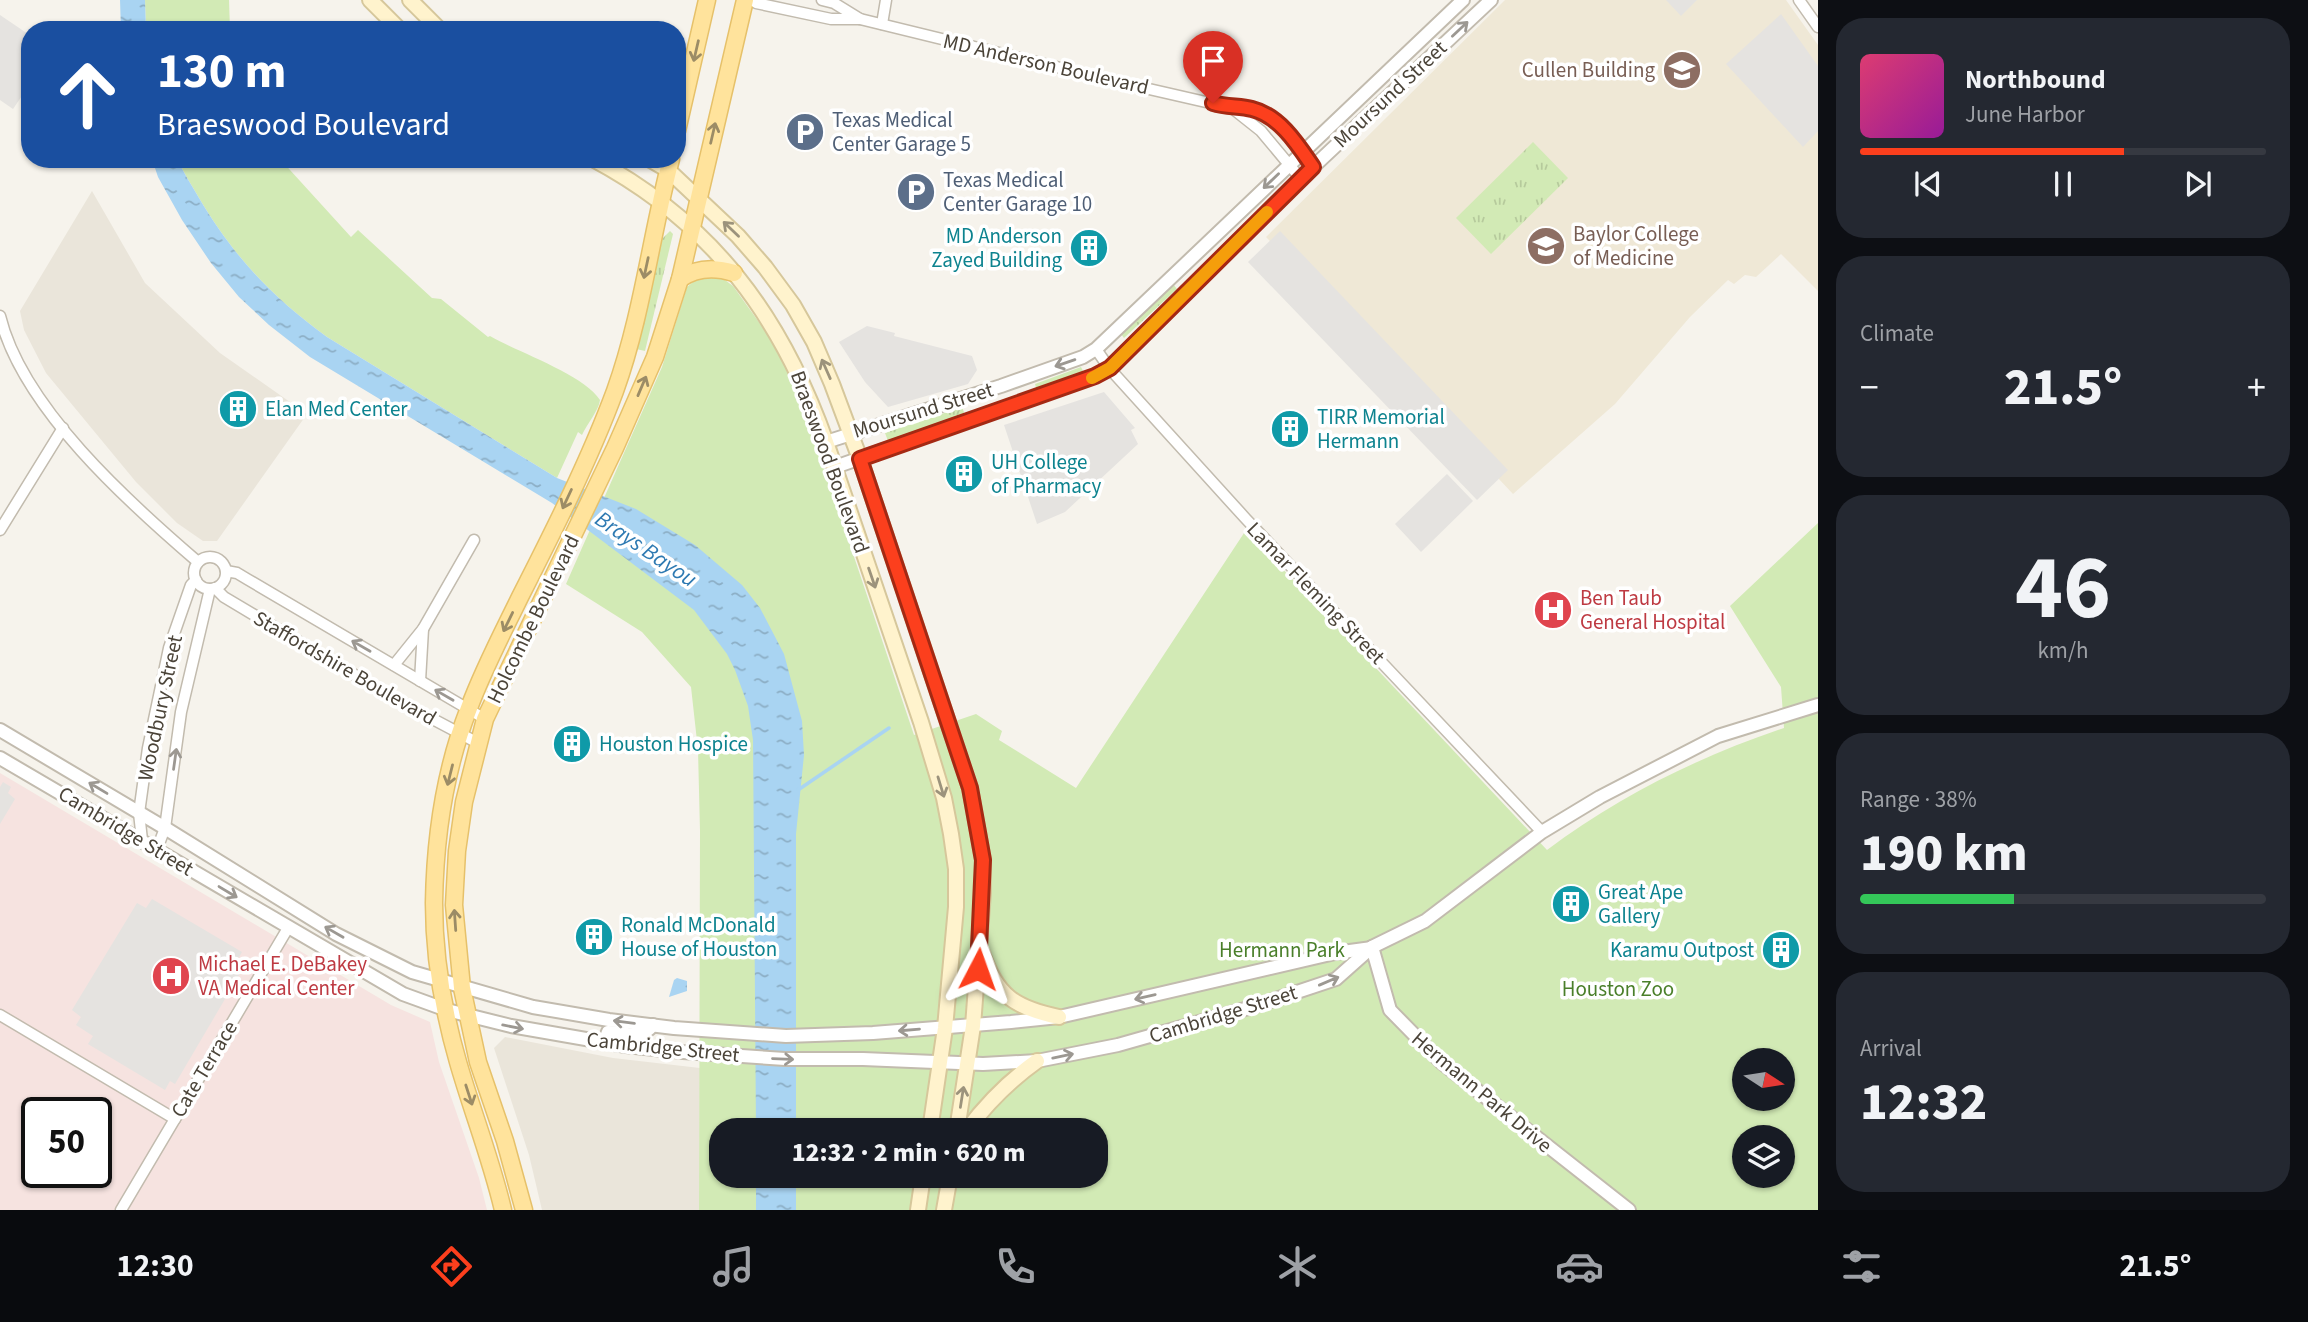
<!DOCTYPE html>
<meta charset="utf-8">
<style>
:root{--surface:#171b24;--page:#242831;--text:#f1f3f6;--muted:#9ea1a6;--line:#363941;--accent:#fc3f1d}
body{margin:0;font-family:"Source Sans 3",sans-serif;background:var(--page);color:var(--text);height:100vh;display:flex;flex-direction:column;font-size:26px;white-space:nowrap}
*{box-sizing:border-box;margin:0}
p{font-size:23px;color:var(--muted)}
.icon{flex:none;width:38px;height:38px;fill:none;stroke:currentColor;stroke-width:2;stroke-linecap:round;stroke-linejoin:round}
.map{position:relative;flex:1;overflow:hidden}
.sheet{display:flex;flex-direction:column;gap:18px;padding:18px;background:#0d0f14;width:490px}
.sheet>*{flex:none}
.hud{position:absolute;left:21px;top:21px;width:665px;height:147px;border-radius:28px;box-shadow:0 2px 5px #0004;background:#1a4fa0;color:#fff;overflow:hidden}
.needle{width:46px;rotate:102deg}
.tools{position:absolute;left:1732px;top:1048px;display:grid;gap:14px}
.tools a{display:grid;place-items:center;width:63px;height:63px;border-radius:50%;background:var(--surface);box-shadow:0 2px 5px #0004;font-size:35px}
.speed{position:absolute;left:21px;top:1097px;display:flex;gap:14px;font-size:35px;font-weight:700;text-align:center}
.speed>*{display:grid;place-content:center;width:91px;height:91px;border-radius:50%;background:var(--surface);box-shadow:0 2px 5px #0004;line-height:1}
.speed .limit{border:4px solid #111;border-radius:10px;background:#fff;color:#111}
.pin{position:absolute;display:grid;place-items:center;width:60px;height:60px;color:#fff;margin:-72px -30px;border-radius:50% 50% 50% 0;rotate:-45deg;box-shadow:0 0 7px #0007}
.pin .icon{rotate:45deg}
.me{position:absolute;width:77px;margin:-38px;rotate:4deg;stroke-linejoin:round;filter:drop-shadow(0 0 5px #0008)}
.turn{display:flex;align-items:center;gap:24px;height:147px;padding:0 21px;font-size:32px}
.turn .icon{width:91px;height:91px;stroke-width:2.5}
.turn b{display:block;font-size:49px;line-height:60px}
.big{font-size:52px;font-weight:800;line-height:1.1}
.sheet .widget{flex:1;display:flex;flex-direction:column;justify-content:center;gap:10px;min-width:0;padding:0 24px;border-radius:28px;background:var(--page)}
.sheet .dial{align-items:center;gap:0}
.dial b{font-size:91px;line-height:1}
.song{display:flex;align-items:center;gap:21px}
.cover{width:84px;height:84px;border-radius:10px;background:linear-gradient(135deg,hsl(340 70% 55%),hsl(300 70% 35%))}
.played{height:7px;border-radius:4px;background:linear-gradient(90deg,var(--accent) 65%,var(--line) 65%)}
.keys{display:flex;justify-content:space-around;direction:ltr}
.heat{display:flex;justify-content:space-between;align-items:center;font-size:38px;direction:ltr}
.charge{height:10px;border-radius:5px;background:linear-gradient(90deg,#34c759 38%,var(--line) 0)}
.trip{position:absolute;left:709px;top:1118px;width:399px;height:70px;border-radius:28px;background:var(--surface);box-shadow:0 2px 5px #0004;font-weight:800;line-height:70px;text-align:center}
.tabs{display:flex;height:112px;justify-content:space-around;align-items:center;background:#090b0e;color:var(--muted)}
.tabs .icon{width:49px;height:49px}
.tabs .current{color:var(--accent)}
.tabs b{font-size:32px;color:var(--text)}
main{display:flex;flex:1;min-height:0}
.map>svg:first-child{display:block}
.residential{fill:#eae5da}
.education{fill:#efe8d6}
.medical{fill:#f6e3e0;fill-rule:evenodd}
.grass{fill:url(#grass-tufts)}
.park{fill:#d2eab5;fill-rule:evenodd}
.parking{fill:#e5e3e0}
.water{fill:url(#water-ripples)}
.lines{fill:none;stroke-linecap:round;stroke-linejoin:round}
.stream{stroke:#a9d4f2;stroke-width:3.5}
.minor-casing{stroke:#c2bbae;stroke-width:13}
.tertiary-casing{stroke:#c2bbae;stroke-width:16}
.secondary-casing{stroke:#d6c79b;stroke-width:18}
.primary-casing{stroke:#e6c16a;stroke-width:19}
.minor{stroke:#fff;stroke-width:10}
.tertiary{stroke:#fff;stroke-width:12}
.secondary{stroke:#fff3cd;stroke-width:14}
.primary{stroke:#ffe39c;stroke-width:16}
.oneway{stroke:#9c9892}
.oneway2{stroke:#9c8c66}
.oneway3{stroke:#9c937c}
.route-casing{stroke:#a42913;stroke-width:18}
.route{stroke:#fc3f1d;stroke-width:12}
.slow{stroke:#f59e0b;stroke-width:12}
.labels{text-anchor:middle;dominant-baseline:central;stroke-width:7;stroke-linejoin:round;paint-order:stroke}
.street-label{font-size:21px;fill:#4b4439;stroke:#fff}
.education-label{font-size:21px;fill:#785e54;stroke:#fff;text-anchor:end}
.service-label{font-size:21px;fill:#4e5e75;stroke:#fff;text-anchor:start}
.culture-label{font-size:21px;fill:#0d838f;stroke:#fff;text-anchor:start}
.health-label{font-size:21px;fill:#be3a42;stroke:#fff;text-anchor:start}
.park-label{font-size:21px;fill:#4a7f2a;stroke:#fff}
.water-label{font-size:23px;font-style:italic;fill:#2e7ab2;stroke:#fff}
</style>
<main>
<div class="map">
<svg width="1818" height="1210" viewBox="0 0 1818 1210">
<defs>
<pattern id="grass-tufts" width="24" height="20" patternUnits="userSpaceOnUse" patternTransform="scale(1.75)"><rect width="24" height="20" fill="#d2eab5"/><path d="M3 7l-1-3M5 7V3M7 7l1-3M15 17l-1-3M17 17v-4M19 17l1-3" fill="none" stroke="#b6ca9c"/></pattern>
<pattern id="water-ripples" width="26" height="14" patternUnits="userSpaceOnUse" patternTransform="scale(1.75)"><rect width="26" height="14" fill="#a9d4f2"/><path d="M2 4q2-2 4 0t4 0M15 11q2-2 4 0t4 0" fill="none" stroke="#8caec5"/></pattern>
</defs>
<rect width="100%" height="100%" fill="#f6f3ec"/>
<g class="residential">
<path d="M92,191L145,283L220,353L307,414L217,541H203L177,523L136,482L46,373L24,330L20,311Z"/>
<path d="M505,1037L613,1058L700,1068L699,1210H542L529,1155L494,1048Z"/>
</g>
<path class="education" d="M1505,0H1786L1818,45V291L1781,254L1756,277L1745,275L1734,284L1728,280L1690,317L1615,404L1513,494L1342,312L1266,237Z"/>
<path class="medical" d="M0,773L391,1005L430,1022L439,1062L479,1178L487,1210H0ZM37,1113H96V1172H37Z"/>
<g class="grass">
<path d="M1533,142L1568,178L1491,254L1456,218Z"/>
<path d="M670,231L673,234L645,351L636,349L662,239Z"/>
<path d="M1173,284L1177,289L1124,338L1121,334Z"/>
<path d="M1081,367L1083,371L1079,375L1037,391L1035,384Z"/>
<path d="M962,407L965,415L888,441L885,433Z"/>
</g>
<g class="park">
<path d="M145,0H229L230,30H146Z"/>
<path d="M178,159H280L351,237L358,230L432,298L441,299L488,337L490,336C519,353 583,374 600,400C599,410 587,424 582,435L578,432L557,478L327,337C272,297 234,257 199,198C192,185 183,173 178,159Z"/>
<path d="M699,277H721L733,286L766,332L791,376L812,432L914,735L976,714L1002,731L999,740L1076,788L1246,530L1547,850C1619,796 1698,757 1784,728L1781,687L1730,606L1818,523V1210H699L700,831L698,750L691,687L642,632L566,584L662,367L687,287ZM1745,1060H1783V1099H1745ZM721,1130H1096V1176H721ZM1745,1138H1783V1176H1745Z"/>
</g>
<g class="parking">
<path d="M1666,0H1697L1681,16Z"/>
<path d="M1781,14L1818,66V131L1803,147L1726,64Z"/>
<path d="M0,15L28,34L30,84L13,109L0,100Z"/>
<path d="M1280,231L1508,470L1477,500L1248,262Z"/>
<path d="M867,326L895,333L894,336L972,356L977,370L968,384L888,407L865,382L839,342Z"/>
<path d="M1104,392L1135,428L1131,430L1138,444L1065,512L1037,524L1004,425Z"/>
<path d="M1447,474L1473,501L1421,552L1395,524Z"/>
<path d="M3,782L11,787L8,793L15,799L0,824V787Z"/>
<path d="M152,899L242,952L237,961L245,965L175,1084L170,1081L165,1090L88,1044L93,1036L76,1025L81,1017L72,1010L137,903L146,908Z"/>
</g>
<g class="water">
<path d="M120,0H145L146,30H121Z"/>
<path d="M152,159H178C183,173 192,185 199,198C234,257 272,297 327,337L557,478L636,509L695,545L742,585L760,608L784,654L802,721L804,755L796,834V1130H756L753,740L748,706L735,670L727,654L694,610L552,503L310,357L269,325L239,297L211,263L182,220L158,177Z"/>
<path d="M677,978L687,981V991L669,997L674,980Z"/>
<rect x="756" y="1176" width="40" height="34"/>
</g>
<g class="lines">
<path class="stream" d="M798,790L889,728"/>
<g class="minor-casing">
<g id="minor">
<path d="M753,0L756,3L831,19H860L1114,81L1232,108L1253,109L1273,118L1313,167"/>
<path d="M822,0L834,3L860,19"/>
<path d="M1799,0L1818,27"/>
<path d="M882,24L886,0"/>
<path d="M1232,108L1261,131L1301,179"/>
<path d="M0,316C22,407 128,502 198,562"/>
<path d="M1096,349L1109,368L1246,519L1542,832"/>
<path d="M0,530L63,428"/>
<circle cx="210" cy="573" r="16"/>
<path d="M226,571L237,573L247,579L485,719"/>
<path d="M215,588L224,597L395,699L478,743"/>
<path d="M394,665L423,629L474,540"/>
<path d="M420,681L423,629"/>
<path d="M142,840L139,813L148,748L169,648L191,585L196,580"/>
<path d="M157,849L165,828L181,712L210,589"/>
<path d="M0,1015L175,1119"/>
<path d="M121,1210L288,928"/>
</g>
</g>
<g class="tertiary-casing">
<g id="tertiary">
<path d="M826,442L1001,386L1083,357L1096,349L1463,0"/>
<path d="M835,467L1095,376L1109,368L1313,167L1491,0"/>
<path d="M0,730L165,828L336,934L412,972L533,1007L609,1020L674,1028L786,1036L873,1033L1011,1022L1059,1017L1335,953L1372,948"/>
<path d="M0,758L403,994L447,1010L511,1026L626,1046L683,1052L785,1059H863L983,1064L1037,1061L1118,1045L1252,1007L1336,979L1372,947L1425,921L1542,832L1600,797L1718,736L1818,705"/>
<path d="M1372,947L1390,1010L1441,1062L1629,1210"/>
<path d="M604,1042L608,1032C626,1032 641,1041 653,1025"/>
</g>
</g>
<g class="secondary-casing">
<g id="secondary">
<path d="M370,0L400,30"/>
<path d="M410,0L440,30"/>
<path d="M593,159C713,223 781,316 826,442L921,722L944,798L951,834L956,869V907L945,1028L930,1130"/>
<path d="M649,159L668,170L738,236L765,267L793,305L814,342L832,384L860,459L970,788L983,860V893L973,1026L957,1130"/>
<path d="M982,953C997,996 1015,1008 1059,1017"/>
<path d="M967,1130C987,1103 1009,1081 1037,1061"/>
<path d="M918,1210L923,1176"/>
<path d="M944,1210L950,1176"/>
</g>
</g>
<g class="primary-casing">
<g id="primary">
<path d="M677,131L707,0"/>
<path d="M680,279C697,267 715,267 734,273"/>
<path d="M503,1210C491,1159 472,1111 458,1062C443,1010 434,957 434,903C435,838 445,769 469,708C483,670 502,634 520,597C554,530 589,461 615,391C642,316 651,236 671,159"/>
<path d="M524,1210L505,1141L478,1062L462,988L454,905L457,851L464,802L485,719L615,448L655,357L680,279L745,0"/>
</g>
</g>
<use href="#minor" class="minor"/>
<use href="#tertiary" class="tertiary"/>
<use href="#secondary" class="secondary"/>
<use href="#primary" class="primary"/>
</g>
<defs><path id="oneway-shaft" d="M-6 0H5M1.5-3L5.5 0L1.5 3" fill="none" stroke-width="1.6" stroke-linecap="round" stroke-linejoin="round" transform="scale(1.75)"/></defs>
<g class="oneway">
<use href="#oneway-shaft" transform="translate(1460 29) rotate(-43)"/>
<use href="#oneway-shaft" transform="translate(1271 181) rotate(136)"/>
<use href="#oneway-shaft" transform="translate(1065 363) rotate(161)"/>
<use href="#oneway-shaft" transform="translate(361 646) rotate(-150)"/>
<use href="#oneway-shaft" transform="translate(444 695) rotate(-150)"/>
<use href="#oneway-shaft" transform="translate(175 759) rotate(-82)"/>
<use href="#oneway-shaft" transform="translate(98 788) rotate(-149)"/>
<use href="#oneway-shaft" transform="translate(228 892) rotate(31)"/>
<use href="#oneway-shaft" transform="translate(334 932) rotate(-150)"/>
<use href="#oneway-shaft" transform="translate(1329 981) rotate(-23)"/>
<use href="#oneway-shaft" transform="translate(1145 997) rotate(167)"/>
<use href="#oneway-shaft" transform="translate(624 1022) rotate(-173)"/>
<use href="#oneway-shaft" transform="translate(513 1027) rotate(11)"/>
<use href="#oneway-shaft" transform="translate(909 1030) rotate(175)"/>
<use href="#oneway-shaft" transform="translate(1063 1056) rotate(-12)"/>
<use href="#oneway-shaft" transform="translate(783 1059) rotate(2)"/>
</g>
<g class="oneway2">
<use href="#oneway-shaft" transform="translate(696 51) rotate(103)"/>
<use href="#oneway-shaft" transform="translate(713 133) rotate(-77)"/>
<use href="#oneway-shaft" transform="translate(646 268) rotate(102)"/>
<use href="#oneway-shaft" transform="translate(642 386) rotate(-67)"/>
<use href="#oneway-shaft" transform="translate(567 499) rotate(115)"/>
<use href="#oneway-shaft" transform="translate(508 622) rotate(116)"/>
<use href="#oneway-shaft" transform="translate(450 775) rotate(104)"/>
<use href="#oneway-shaft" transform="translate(455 920) rotate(-94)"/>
<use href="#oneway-shaft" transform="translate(469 1095) rotate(72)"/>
</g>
<g class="oneway3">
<use href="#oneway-shaft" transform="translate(731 229) rotate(-136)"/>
<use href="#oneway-shaft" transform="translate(826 369) rotate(-114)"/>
<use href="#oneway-shaft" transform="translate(872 578) rotate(71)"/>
<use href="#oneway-shaft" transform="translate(941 787) rotate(73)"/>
<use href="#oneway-shaft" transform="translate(962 1097) rotate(-81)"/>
</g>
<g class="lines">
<g class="route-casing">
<path id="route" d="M978,969L983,860L970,788L860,459L1095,376L1110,368L1313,167C1298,145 1280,116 1252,109C1240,106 1226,107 1213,103"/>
</g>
<use href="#route" class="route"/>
<path class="slow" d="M1092,378L1110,368L1267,212"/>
</g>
<defs>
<g id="university-disc" transform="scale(2.0125)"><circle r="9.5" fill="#8d6e63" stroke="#fff"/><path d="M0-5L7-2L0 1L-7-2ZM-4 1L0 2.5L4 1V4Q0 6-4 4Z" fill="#fff"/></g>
<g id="parking-disc" transform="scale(2.0125)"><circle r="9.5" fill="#5c6f8a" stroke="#fff"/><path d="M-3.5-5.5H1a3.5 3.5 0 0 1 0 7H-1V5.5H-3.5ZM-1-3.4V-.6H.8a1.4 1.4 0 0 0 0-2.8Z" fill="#fff"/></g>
<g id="building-disc" transform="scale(2.0125)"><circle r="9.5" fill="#0f9aa8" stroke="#fff"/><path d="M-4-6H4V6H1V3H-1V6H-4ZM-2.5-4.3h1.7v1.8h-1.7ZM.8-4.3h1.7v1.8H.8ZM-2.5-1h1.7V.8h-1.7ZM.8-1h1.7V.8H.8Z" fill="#fff"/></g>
<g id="hospital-disc" transform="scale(2.0125)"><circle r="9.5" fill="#e0444e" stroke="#fff"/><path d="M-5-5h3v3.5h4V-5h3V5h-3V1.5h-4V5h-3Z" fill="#fff"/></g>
</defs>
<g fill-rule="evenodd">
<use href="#university-disc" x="1682" y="70"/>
<use href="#parking-disc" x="805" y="132"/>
<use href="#parking-disc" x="916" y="192"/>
<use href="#university-disc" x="1546" y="246"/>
<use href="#building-disc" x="1089" y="248"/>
<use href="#building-disc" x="238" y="409"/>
<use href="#building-disc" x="1290" y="429"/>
<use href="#building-disc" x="964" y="474"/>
<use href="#hospital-disc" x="1553" y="610"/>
<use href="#building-disc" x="572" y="744"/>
<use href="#building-disc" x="1571" y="904"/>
<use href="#building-disc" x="594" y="937"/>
<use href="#building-disc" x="1781" y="950"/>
<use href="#hospital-disc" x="171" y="976"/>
</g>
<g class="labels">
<g class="street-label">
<text transform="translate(1046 64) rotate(13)">MD Anderson Boulevard</text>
<text transform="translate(1390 94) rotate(-43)">Moursund Street</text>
<text transform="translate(923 410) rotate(-17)">Moursund Street</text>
<text transform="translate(830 462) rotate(70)">Braeswood Boulevard</text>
<text transform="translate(1316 593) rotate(46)">Lamar Fleming Street</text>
<text transform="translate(533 619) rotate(-64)">Holcombe Boulevard</text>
<text transform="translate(345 668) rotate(30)">Staffordshire Boulevard</text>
<text transform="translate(160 708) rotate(-78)">Woodbury Street</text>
<text transform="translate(126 831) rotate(31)">Cambridge Street</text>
<text transform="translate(1223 1014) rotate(-17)">Cambridge Street</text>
<text transform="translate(663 1047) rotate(6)">Cambridge Street</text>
<text transform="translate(204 1069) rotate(-59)">Cate Terrace</text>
<text transform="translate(1482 1092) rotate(40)">Hermann Park Drive</text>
</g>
<g class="education-label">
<text x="1655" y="70">Cullen Building</text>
<text x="1573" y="234" text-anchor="start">Baylor College<tspan x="1573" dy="24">of Medicine</tspan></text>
</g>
<g class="service-label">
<text x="832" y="120">Texas Medical<tspan x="832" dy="24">Center Garage 5</tspan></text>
<text x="943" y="180">Texas Medical<tspan x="943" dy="24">Center Garage 10</tspan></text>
</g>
<g class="culture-label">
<text x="1062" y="236" text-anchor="end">MD Anderson<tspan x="1062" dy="24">Zayed Building</tspan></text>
<text x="265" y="409">Elan Med Center</text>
<text x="1317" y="417">TIRR Memorial<tspan x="1317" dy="24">Hermann</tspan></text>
<text x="991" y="462">UH College<tspan x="991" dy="24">of Pharmacy</tspan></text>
<text x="599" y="744">Houston Hospice</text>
<text x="1598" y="892">Great Ape<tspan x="1598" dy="24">Gallery</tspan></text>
<text x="621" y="925">Ronald McDonald<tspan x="621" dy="24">House of Houston</tspan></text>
<text x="1754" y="950" text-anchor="end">Karamu Outpost</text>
</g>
<g class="health-label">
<text x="1580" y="598">Ben Taub<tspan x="1580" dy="24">General Hospital</tspan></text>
<text x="198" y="964">Michael E. DeBakey<tspan x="198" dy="24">VA Medical Center</tspan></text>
</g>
<g class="park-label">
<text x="1282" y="950">Hermann Park</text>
<text x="1618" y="989">Houston Zoo</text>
</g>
<g class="water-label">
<text transform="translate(646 549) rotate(34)">Brays Bayou</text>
</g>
</g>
</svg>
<div class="tools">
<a><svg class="needle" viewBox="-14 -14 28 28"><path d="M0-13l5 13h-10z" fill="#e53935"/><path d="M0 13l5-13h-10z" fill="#9ea1a6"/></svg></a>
<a><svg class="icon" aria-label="layers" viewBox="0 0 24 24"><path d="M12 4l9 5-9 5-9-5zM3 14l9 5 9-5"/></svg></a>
</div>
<div class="speed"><div class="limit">50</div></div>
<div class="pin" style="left:1213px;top:103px;background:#d93025"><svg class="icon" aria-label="arrive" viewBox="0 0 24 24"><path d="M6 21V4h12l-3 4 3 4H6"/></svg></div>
<svg class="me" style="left:978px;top:969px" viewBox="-20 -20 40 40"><path d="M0-17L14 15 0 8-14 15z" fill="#fc3f1d" stroke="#fff" stroke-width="4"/></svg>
<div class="trip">12:32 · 2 min · 620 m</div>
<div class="hud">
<div class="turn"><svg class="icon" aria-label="ahead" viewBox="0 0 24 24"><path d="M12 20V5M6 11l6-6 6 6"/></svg><div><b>130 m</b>Braeswood Boulevard</div></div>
</div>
</div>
<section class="sheet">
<div class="widget">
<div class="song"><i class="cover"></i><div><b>Northbound</b><p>June Harbor</p></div></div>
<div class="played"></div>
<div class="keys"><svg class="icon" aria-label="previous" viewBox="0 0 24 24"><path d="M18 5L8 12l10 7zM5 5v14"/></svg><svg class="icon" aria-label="pause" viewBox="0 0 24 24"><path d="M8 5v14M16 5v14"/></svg><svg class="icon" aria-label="next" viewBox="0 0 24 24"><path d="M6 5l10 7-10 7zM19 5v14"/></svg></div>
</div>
<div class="widget"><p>Climate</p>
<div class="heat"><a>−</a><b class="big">21.5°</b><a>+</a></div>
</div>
<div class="widget dial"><b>46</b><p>km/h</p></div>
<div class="widget"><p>Range · 38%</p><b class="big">190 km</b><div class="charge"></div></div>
<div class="widget"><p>Arrival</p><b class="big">12:32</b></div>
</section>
</main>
<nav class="tabs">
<b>12:30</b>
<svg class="icon current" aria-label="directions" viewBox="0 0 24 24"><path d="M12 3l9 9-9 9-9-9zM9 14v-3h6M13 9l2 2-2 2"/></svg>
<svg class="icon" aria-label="music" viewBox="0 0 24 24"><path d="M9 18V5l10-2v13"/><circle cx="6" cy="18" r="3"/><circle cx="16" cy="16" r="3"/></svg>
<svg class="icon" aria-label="phone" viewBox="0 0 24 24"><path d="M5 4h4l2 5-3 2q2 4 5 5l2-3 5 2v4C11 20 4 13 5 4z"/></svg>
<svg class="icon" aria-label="climate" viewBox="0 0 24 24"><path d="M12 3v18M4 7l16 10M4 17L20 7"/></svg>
<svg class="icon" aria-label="car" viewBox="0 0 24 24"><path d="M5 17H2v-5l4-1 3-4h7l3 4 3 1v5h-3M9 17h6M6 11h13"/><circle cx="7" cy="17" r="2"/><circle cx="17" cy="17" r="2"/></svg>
<svg class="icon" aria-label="filters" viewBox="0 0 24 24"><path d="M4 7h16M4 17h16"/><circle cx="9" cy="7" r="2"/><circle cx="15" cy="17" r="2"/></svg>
<b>21.5°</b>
</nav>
